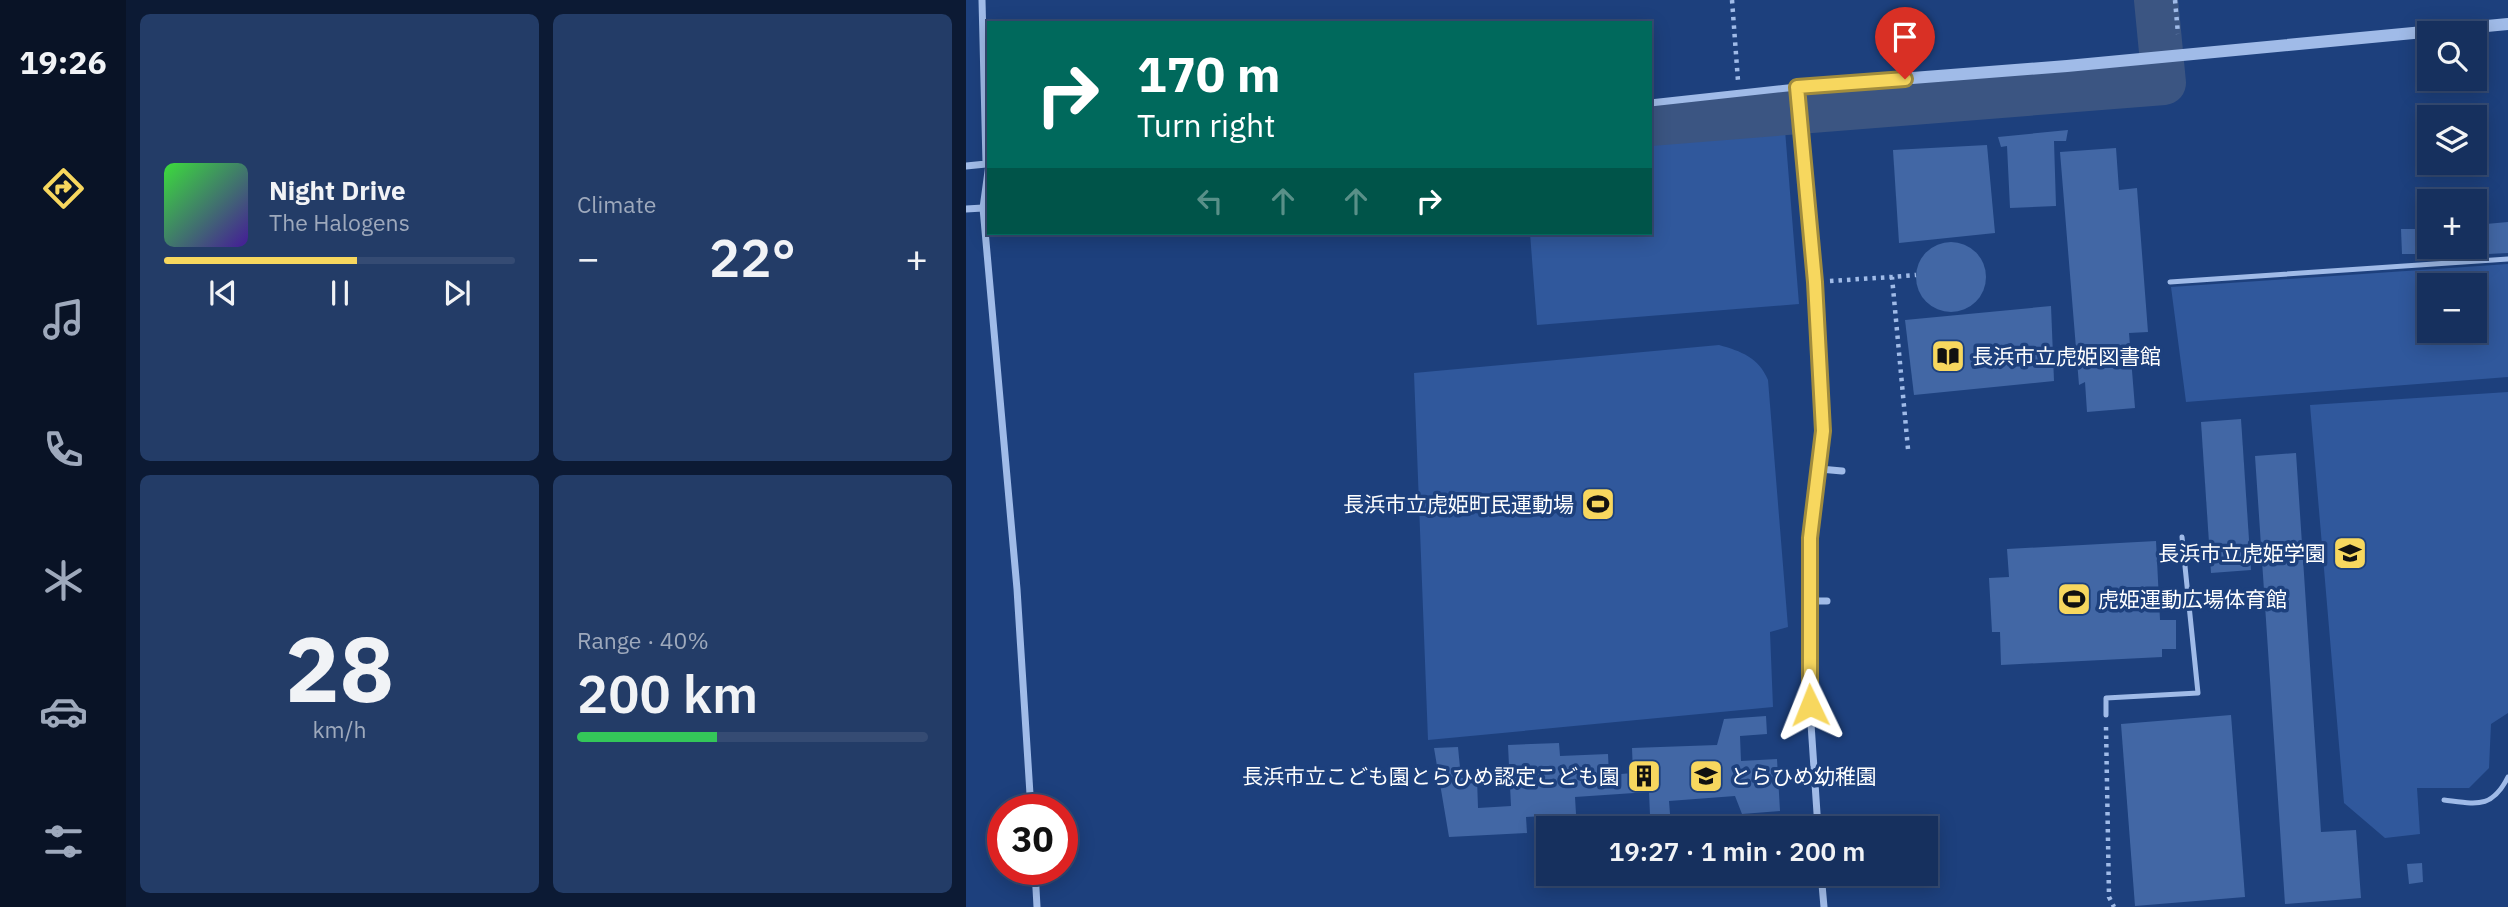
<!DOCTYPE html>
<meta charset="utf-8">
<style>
:root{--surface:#16305e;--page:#233c67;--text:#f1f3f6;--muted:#9ea9bc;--line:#354b73;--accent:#f7d75e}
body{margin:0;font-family:"IBM Plex Sans","Noto Sans JP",sans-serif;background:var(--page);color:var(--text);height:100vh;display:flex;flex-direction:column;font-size:26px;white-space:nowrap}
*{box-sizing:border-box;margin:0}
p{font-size:23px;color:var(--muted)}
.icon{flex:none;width:38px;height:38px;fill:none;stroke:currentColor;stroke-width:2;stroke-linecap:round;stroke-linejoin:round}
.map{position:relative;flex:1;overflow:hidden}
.sheet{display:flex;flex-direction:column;gap:14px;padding:14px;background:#0c1a34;width:840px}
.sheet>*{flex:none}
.top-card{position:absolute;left:21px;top:21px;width:665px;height:214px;border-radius:0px;box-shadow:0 4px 18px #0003,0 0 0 2px var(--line);background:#00695c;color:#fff;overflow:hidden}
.controls{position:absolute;left:1451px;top:21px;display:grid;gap:14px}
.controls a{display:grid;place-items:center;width:70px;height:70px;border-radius:0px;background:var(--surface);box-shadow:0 4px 18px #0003,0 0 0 2px var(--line);font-size:35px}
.speed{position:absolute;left:21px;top:794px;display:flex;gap:14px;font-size:35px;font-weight:700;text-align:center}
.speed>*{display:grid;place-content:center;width:91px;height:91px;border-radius:50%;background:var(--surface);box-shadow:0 4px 18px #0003,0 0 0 2px var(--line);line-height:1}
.speed .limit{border:10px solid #d22;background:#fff;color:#111}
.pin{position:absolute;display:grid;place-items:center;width:60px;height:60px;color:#fff;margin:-72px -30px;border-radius:50% 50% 50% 0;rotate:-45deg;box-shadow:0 0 7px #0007}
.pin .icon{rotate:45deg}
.me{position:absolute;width:77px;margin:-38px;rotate:358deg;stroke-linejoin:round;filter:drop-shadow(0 0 5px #0008)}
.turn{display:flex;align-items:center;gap:24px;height:147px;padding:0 35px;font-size:32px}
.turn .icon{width:91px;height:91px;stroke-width:2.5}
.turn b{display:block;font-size:49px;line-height:60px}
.lanes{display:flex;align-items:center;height:66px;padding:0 35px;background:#0003;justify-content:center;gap:35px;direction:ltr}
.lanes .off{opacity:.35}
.big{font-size:52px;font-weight:600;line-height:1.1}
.sheet .widget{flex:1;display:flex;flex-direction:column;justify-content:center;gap:10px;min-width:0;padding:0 24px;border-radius:10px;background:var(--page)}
.sheet .dial{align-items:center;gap:0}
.dial b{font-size:91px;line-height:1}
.song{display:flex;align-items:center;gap:21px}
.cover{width:84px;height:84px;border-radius:10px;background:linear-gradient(135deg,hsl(120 70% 55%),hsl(260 70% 35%))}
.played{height:7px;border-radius:4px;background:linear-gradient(90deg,var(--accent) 55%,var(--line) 55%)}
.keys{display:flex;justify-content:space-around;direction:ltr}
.heat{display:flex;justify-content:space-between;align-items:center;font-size:38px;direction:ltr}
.charge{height:10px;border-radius:5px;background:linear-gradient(90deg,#34c759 40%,var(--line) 0)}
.sheet .tiles{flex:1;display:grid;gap:14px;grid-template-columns:repeat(2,1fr)}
.trip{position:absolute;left:570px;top:816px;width:402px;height:70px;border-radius:0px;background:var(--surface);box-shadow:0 4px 18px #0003,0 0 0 2px var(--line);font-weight:600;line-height:70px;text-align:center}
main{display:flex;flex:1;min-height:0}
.menu{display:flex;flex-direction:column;width:126px;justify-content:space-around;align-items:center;background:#091326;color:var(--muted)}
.menu .icon{width:49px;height:49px}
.menu .on{color:var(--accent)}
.menu b{font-size:32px;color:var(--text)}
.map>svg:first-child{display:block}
.green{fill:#30589c;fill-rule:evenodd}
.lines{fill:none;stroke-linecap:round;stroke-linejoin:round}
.river{stroke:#3b5582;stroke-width:44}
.building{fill:#4267a5}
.path{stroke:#a0bbe8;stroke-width:4.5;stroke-dasharray:3.5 5;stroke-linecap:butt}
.service{stroke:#a0bbe8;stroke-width:5}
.minor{stroke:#a0bbe8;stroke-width:7}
.tertiary{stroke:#a0bbe8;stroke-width:12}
.route-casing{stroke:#a18c3d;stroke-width:18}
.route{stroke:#f7d75e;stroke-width:12}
.labels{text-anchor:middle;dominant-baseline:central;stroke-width:7;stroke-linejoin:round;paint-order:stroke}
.poi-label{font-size:21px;fill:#fff;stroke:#1d407d;text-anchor:start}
</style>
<main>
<nav class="menu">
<b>19:26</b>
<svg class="icon on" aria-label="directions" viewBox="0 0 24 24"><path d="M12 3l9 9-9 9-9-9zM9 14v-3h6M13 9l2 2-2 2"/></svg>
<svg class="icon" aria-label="music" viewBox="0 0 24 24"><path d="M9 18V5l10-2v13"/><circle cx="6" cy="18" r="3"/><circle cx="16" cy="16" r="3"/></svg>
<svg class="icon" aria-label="phone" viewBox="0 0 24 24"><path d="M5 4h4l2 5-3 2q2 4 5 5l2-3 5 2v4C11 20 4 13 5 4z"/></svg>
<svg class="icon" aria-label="climate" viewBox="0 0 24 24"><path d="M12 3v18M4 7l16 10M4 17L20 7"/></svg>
<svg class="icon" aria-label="car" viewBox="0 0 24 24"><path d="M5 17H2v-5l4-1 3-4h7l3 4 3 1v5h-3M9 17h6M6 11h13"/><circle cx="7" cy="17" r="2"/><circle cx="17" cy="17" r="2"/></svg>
<svg class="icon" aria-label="filters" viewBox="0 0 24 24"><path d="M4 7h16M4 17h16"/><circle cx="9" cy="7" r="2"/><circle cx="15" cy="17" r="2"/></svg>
</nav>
<section class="sheet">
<div class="tiles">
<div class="widget">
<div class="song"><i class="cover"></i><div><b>Night Drive</b><p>The Halogens</p></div></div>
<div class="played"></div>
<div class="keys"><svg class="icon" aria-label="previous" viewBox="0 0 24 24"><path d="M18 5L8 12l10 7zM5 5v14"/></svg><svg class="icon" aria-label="pause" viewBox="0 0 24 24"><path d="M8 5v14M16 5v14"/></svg><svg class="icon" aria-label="next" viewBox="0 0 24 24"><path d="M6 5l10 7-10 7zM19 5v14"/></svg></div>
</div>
<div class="widget"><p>Climate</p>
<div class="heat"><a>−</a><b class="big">22°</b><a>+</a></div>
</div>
<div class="widget dial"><b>28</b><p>km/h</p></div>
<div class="widget"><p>Range · 40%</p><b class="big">200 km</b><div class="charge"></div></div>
</div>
</section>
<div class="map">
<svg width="1542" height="907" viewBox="0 0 1542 907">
<rect width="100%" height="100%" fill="#1d407d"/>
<g class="green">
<path d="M812,125L813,131L819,130L833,304L571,325L564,233H684V135Z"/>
<path d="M1542,264V377L1220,402L1205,287ZM1463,285H1508V331H1463Z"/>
<path d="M753,345C775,351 793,358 802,380L822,627L804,632L807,707L462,740L448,373Z"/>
<path d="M1542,392V713L1525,724L1523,768L1503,788H1451L1454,834L1419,838L1378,803L1344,405Z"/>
</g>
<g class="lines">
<path class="river" d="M684,124L1198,83L1190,0"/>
</g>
<g class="building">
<path d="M1102,130L1100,141H1088L1090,206L1044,208L1041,146L1035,147L1032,137Z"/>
<path d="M1021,145L1029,233L933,243L927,150Z"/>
<path d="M1150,148L1153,190L1171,188L1182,332L1163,333L1169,408L1121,412L1119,382L1113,385L1094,152Z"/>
<path d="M1542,222V253L1522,254L1520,224Z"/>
<path d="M1435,229H1452V254H1436Z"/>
<path d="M1508,236L1515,237V253L1461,255V247H1508Z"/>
<circle cx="985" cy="277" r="35"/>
<path d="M1085,306L1088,381L948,395L939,320Z"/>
<path d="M1275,419L1285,570L1245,573L1235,422Z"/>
<path d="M1330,453L1355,832L1390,830L1395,898L1319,904L1289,456Z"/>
<path d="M1190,541L1194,620H1210V649H1196V657L1035,665L1034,632H1026L1023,578L1043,577L1041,549Z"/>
<path d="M1265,715L1279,897L1169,906L1155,724Z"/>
<path d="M800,716L801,734L774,736L775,761L811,759L814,811L776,814L769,796L703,801L704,814L684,815L683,792L609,797L610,814L560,817L561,833L483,837L468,748L492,747L495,778H511L512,808L545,806L542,745L593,743L594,756L642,754L643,775L667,773L666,748L751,745L758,719Z"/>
<path d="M1456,863L1457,882L1443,884L1441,864Z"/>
</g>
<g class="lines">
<g class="path">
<path d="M766,0L772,81"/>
<path d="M1209,0L1212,34"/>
<path d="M864,281L925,277"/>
<path d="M942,449L926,277L950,275"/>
<path d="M1140,727L1143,897L1148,907"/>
</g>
<g class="service">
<path d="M1204,282L1542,259"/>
<path d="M1140,715V698L1232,693L1216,537"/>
<path d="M1478,800C1511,804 1526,809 1542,777"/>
</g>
<g class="minor">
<path d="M684,103L831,87L849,282L857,431L844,538L842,679L852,828"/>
<path d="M23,164L17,208L51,589L65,810"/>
<path d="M0,166L20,164L16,0"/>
<path d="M0,209L17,208"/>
<path d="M854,469L876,471"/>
<path d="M844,601H861"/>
<path d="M69,870L71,907"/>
<path d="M855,873L858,907"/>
</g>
<path class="tertiary" d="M831,87L1101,66L1542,24"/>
</g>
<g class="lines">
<g class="route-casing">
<path id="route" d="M844,705V538L857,431L849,282L831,87L939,79"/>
</g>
<use href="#route" class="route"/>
</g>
<defs>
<g id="library-square" transform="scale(1.75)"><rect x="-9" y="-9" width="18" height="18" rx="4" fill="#f7d75e" stroke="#1d407d"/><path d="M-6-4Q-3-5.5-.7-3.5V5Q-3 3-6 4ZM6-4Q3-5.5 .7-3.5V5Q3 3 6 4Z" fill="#111"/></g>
<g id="stadium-square" transform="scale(1.75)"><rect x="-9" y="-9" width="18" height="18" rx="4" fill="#f7d75e" stroke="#1d407d"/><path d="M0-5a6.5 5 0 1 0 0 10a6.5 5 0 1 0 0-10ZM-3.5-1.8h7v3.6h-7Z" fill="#111"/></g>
<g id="school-square" transform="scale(1.75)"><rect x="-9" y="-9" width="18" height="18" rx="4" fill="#f7d75e" stroke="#1d407d"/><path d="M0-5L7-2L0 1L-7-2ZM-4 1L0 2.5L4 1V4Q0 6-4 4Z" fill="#111"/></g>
<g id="building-square" transform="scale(1.75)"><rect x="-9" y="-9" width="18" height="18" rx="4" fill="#f7d75e" stroke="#1d407d"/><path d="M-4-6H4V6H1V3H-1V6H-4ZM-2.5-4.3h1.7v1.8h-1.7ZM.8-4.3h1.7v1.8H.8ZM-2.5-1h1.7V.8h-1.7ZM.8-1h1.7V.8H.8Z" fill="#111"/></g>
</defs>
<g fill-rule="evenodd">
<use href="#library-square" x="982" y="356"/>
<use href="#stadium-square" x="632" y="504"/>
<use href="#school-square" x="1384" y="553"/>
<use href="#stadium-square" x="1108" y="599"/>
<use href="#building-square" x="678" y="776"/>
<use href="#school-square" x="740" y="776"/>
</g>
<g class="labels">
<g class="poi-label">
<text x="1006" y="356">長浜市立虎姫図書館</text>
<text x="608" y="504" text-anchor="end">長浜市立虎姫町民運動場</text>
<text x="1360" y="553" text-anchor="end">長浜市立虎姫学園</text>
<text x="1132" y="599">虎姫運動広場体育館</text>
<text x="654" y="776" text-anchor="end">長浜市立こども園とらひめ認定こども園</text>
<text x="764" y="776">とらひめ幼稚園</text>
</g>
</g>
</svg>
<div class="controls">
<a><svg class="icon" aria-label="search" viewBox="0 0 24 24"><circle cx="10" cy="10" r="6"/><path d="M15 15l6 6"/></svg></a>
<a><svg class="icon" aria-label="layers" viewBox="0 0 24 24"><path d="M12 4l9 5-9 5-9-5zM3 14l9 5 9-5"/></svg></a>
<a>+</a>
<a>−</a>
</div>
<div class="speed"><div class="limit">30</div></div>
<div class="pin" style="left:939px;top:79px;background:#d93025"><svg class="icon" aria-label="arrive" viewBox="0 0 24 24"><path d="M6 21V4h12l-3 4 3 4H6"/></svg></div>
<svg class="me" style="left:844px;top:705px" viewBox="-20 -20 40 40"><path d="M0-17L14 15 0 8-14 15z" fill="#f7d75e" stroke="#fff" stroke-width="4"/></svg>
<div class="trip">19:27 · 1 min · 200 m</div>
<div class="top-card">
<div class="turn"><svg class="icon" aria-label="right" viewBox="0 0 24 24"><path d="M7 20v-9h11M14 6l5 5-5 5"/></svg><div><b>170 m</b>Turn right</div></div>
<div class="lanes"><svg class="icon off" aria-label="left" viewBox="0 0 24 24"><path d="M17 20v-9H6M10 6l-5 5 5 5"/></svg><svg class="icon off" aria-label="ahead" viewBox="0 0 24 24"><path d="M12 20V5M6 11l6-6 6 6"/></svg><svg class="icon off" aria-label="ahead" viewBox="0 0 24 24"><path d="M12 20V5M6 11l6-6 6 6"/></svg><svg class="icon" aria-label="right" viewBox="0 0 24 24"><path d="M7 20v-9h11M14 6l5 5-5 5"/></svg></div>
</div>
</div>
</main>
